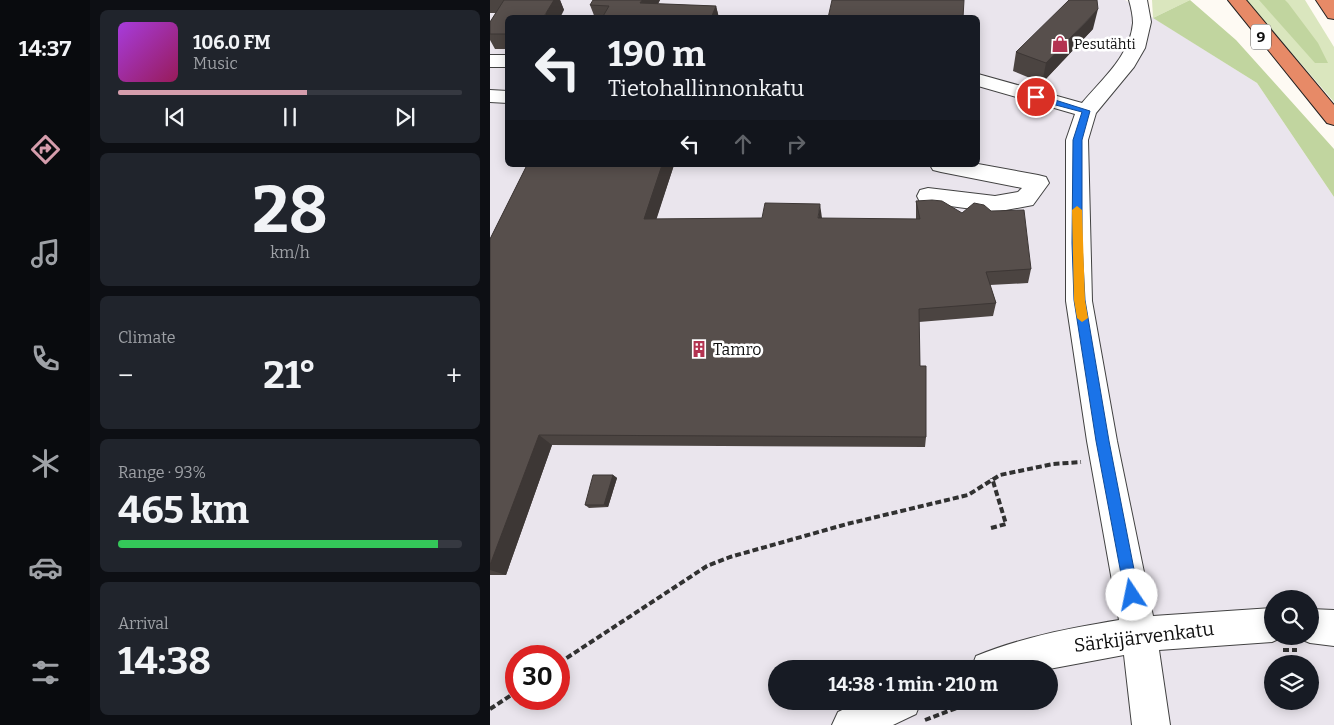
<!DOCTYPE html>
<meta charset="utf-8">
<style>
:root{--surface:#171b24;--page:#20242c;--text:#f1f3f6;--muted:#9ea1a6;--line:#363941;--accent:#d59dac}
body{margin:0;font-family:Bitter,serif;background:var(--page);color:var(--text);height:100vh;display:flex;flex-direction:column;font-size:19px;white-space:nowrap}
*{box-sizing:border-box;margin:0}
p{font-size:16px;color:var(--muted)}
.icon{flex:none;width:28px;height:28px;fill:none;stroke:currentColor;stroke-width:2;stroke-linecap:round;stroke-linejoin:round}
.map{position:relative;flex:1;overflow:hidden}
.sheet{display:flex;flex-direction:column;gap:10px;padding:10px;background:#0d0f14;width:400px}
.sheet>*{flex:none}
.guide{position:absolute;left:15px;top:15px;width:475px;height:152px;border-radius:8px;box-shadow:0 2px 12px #0003;background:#171b24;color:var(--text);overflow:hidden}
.tools{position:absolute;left:774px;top:590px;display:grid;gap:10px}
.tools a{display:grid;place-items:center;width:55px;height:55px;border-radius:50%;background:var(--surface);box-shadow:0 2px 12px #0003;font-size:25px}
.speed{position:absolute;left:15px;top:645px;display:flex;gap:10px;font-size:25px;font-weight:700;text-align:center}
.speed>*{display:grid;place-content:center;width:65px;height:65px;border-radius:50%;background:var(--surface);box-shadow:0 2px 12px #0003;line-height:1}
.speed .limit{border:8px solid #d22;background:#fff;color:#111}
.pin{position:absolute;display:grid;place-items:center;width:42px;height:42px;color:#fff;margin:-21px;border:2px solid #fff;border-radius:50%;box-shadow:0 1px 5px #0007}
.me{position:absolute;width:55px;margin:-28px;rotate:349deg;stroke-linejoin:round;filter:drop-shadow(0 0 4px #0008)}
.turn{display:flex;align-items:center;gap:18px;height:105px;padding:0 20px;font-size:22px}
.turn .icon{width:65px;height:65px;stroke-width:2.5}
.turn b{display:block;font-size:35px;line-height:42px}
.lanes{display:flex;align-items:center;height:48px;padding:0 20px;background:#0003;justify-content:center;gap:25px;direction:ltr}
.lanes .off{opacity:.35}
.big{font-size:38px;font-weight:700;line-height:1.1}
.sheet .card{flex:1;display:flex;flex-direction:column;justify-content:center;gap:8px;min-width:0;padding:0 18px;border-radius:8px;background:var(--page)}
.sheet .dial{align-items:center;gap:0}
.dial b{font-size:65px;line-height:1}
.song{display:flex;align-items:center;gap:15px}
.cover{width:60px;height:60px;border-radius:8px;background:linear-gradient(135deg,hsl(280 70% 55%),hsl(330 70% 35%))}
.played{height:5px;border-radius:2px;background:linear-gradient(90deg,var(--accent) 55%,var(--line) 55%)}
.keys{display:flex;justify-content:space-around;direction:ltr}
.heat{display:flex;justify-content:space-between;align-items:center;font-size:28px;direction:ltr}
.charge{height:8px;border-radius:4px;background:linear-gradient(90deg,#34c759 93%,var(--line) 0)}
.trip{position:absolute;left:278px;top:660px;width:290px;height:50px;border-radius:25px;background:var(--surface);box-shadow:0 2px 12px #0003;font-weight:700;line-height:50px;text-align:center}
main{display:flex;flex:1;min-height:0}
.menu{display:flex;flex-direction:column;width:90px;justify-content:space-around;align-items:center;background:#090b0e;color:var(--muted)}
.menu .icon{width:35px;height:35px}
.menu .active{color:var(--accent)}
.menu b{font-size:22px;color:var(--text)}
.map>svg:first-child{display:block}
.industrial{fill:#eae5ed;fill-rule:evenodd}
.green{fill:#dae6be}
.forest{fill:#c1d59f}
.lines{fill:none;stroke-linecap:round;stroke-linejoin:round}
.minor-casing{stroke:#424242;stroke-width:2}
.highway-casing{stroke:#202020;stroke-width:2}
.path{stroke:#313131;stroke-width:4;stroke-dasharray:6 3;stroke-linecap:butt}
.minor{fill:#fff;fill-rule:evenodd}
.highway{fill:#e78a67;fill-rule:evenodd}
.wall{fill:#4b4441}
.shaded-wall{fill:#3d3735}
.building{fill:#574f4c;stroke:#3d3735}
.route{fill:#1a73e8;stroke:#114b97}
.slow{fill:#f59e0b}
.labels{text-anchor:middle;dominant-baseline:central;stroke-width:5;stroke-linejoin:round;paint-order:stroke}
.far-poi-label{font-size:14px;fill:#0f0f0f;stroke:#fff;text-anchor:start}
.shield{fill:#fff;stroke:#575757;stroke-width:1}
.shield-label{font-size:15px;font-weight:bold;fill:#0f0f0f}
.poi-label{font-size:16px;fill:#0f0f0f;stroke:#fff;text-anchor:start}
.near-street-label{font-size:19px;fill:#0f0f0f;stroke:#fff}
</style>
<main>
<nav class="menu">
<b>14:37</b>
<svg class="icon active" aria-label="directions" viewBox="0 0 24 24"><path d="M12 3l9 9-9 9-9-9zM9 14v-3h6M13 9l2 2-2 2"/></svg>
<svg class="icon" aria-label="music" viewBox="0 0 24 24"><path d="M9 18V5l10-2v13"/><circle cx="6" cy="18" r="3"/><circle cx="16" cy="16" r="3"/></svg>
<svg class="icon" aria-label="phone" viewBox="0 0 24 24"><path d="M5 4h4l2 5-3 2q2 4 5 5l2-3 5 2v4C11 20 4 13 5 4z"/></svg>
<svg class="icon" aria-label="climate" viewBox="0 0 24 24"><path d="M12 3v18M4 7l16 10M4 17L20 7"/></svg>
<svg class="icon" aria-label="car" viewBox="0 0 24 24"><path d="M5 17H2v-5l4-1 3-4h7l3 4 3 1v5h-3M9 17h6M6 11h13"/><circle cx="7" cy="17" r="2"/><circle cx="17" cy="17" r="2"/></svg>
<svg class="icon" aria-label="filters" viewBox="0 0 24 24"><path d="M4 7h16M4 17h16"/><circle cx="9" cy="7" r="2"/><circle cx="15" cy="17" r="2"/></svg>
</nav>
<section class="sheet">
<div class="card">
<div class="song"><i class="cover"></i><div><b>106.0 FM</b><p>Music</p></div></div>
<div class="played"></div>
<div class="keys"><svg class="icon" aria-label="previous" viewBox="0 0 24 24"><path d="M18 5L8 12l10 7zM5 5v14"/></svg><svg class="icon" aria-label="pause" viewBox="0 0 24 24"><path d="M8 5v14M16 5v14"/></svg><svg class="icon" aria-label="next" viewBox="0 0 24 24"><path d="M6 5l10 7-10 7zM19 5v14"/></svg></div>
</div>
<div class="card dial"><b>28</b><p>km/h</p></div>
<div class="card"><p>Climate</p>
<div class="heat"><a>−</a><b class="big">21°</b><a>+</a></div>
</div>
<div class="card"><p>Range · 93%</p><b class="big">465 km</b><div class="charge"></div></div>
<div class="card"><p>Arrival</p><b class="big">14:38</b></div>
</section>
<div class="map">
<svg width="844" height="725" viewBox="0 0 844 725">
<rect width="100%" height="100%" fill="#fefaf3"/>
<path class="industrial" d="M0,0H635L767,83L844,197V725H0ZM18,18H488V165H18ZM782,599H820V636H782ZM26,656H69V699H26ZM782,664H820V701H782ZM286,669H559V701H286Z"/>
<g class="green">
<path d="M662,0H700L663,18Z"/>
<path d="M756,0H815L844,47V102Z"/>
</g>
<g class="forest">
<path d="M700,0L746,40L844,149V197L767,83L663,18Z"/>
<path d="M769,0H795L798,3L828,43L838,63H825Z"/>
</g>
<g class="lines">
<g class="minor-casing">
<g id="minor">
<path d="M639,0H657L661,22L655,48L644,67L606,113L598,140L602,301L627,441L663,616L782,608V636H795L782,642L669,650L680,725H642L634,655L559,669H481L486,656C532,637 581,628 629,620L597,441L576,301V140L585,114L488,86V74L592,103C612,79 640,56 643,23C643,16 641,7 639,0Z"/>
<rect x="0" y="55" width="18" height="12"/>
<path d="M0,90L18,91V103L0,102Z"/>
<path d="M488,164L548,175L556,177L559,183L543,205L505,212L430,202L427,196L430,190L438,188L505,196L528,192L532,188L451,172L443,170L440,165Z"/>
<path d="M820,609L844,610V646L820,643L808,638L807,636H820Z"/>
<path d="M371,701H431L426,714L403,725H342L348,712Z"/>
</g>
</g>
<g class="highway-casing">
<g id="highway">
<path d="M738,0H756L844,105V125L837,123Z"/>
<path d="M826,0H844V19L838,18Z"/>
</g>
</g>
<g class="path">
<path d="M501,528L516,524L502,478"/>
<path d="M793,650H807"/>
<path d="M69,663L217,566L240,557L357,524L478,495L510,475L563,464L591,462"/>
<path d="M0,709L26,692"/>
<path d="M435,720L485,701"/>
</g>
<use href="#minor" class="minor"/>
<use href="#highway" class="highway"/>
</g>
<g class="wall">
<path d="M0,0H70L74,10L18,18V49H5L0,40V22L6,13H0Z"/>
<path d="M170,0L168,4L226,6L229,18H105L100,5Z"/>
<path d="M603,29L552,83L523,71L526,52Z"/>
<path d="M37,165H184L166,219H426V201L541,269L538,283L500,285L506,303L503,316L429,322L430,366L436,437L435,447L62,445L16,575H0V239Z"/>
<path d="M123,475L127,478L118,507L99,508L95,505Z"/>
</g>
<g class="shaded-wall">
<path d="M64,0H70L74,10L70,18H53Z"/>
<path d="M152,0H170L160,18L150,3Z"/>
<path d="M226,6L229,18H221Z"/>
<path d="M608,9L603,29L552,83L556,63Z"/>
<path d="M172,165H184L162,233L154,219Z"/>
<path d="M330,204L332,218H328Z"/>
<path d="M49,435L62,445L16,575L0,570V565Z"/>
<path d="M123,475L127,478L118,507L114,505Z"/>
</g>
<g class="building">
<path d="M14,0H64L53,18H18V34H0V22Z"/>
<path d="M103,0H152L150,3L226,6L221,18H112L119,6L100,5Z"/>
<path d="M342,0H474L473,18H338Z"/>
<path d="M579,0H607L608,9L556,63L526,52Z"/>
<path d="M37,165H172L154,219L272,218L275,203L330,204L328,218L430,219L426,201L442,200L452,201L472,213L484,203L494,205L501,211L534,210L541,269L496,272L506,303L429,309L430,366H436V437L49,435L0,565V239Z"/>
<path d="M103,475H123L114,505H95Z"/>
</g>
<path class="route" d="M546,94L600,111L592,140V243L595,300L619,441L649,595L647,600L642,602L637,600L635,595L606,441L584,300L582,243L583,140L592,112L543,99L542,97Z"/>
<path class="slow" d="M587,206L592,210L595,300L598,318L592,322L587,318L584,300L582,210Z"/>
<defs>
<g id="shop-bare" transform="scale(1.35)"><path d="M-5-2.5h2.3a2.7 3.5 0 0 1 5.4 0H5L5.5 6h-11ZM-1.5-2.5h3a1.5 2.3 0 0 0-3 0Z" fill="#b33351" stroke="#fff" stroke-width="2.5" paint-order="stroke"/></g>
<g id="building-bare" transform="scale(1.35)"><path d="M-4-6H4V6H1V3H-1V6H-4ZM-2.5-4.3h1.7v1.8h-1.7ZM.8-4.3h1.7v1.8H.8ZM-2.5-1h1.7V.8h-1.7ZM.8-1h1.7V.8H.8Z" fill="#b33351" stroke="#fff" stroke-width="2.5" paint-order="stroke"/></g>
</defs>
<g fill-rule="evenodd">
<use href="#shop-bare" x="570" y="44"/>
<use href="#building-bare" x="209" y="349"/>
</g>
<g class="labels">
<g class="far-poi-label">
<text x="584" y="44">Pesutähti</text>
</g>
<rect class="shield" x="761" y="24.5" width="20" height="25" rx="4"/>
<g class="shield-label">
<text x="771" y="37">9</text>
</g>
<g class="poi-label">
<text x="223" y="349">Tamro</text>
</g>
<g class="near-street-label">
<text transform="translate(654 637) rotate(-7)">Särkijärvenkatu</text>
</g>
</g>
</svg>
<div class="tools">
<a><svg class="icon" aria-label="search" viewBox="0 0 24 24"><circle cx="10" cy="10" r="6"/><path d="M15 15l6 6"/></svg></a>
<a><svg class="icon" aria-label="layers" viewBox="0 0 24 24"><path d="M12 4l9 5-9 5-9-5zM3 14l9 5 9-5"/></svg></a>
</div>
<div class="speed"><div class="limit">30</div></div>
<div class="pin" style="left:546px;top:97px;background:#d93025"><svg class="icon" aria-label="arrive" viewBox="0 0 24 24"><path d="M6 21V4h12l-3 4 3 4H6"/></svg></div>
<svg class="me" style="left:642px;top:595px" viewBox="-20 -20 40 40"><circle r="19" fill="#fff"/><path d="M0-13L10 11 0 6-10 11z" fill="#1a73e8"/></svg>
<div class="trip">14:38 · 1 min · 210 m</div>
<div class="guide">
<div class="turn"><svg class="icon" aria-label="left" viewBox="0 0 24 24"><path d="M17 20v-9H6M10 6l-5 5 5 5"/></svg><div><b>190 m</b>Tietohallinnonkatu</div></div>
<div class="lanes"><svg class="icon" aria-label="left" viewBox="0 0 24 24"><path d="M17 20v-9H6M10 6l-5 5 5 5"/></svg><svg class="icon off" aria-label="ahead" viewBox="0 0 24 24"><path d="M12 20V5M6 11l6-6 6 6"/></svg><svg class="icon off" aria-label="right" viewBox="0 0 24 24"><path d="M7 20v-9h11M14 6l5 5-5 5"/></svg></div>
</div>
</div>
</main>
